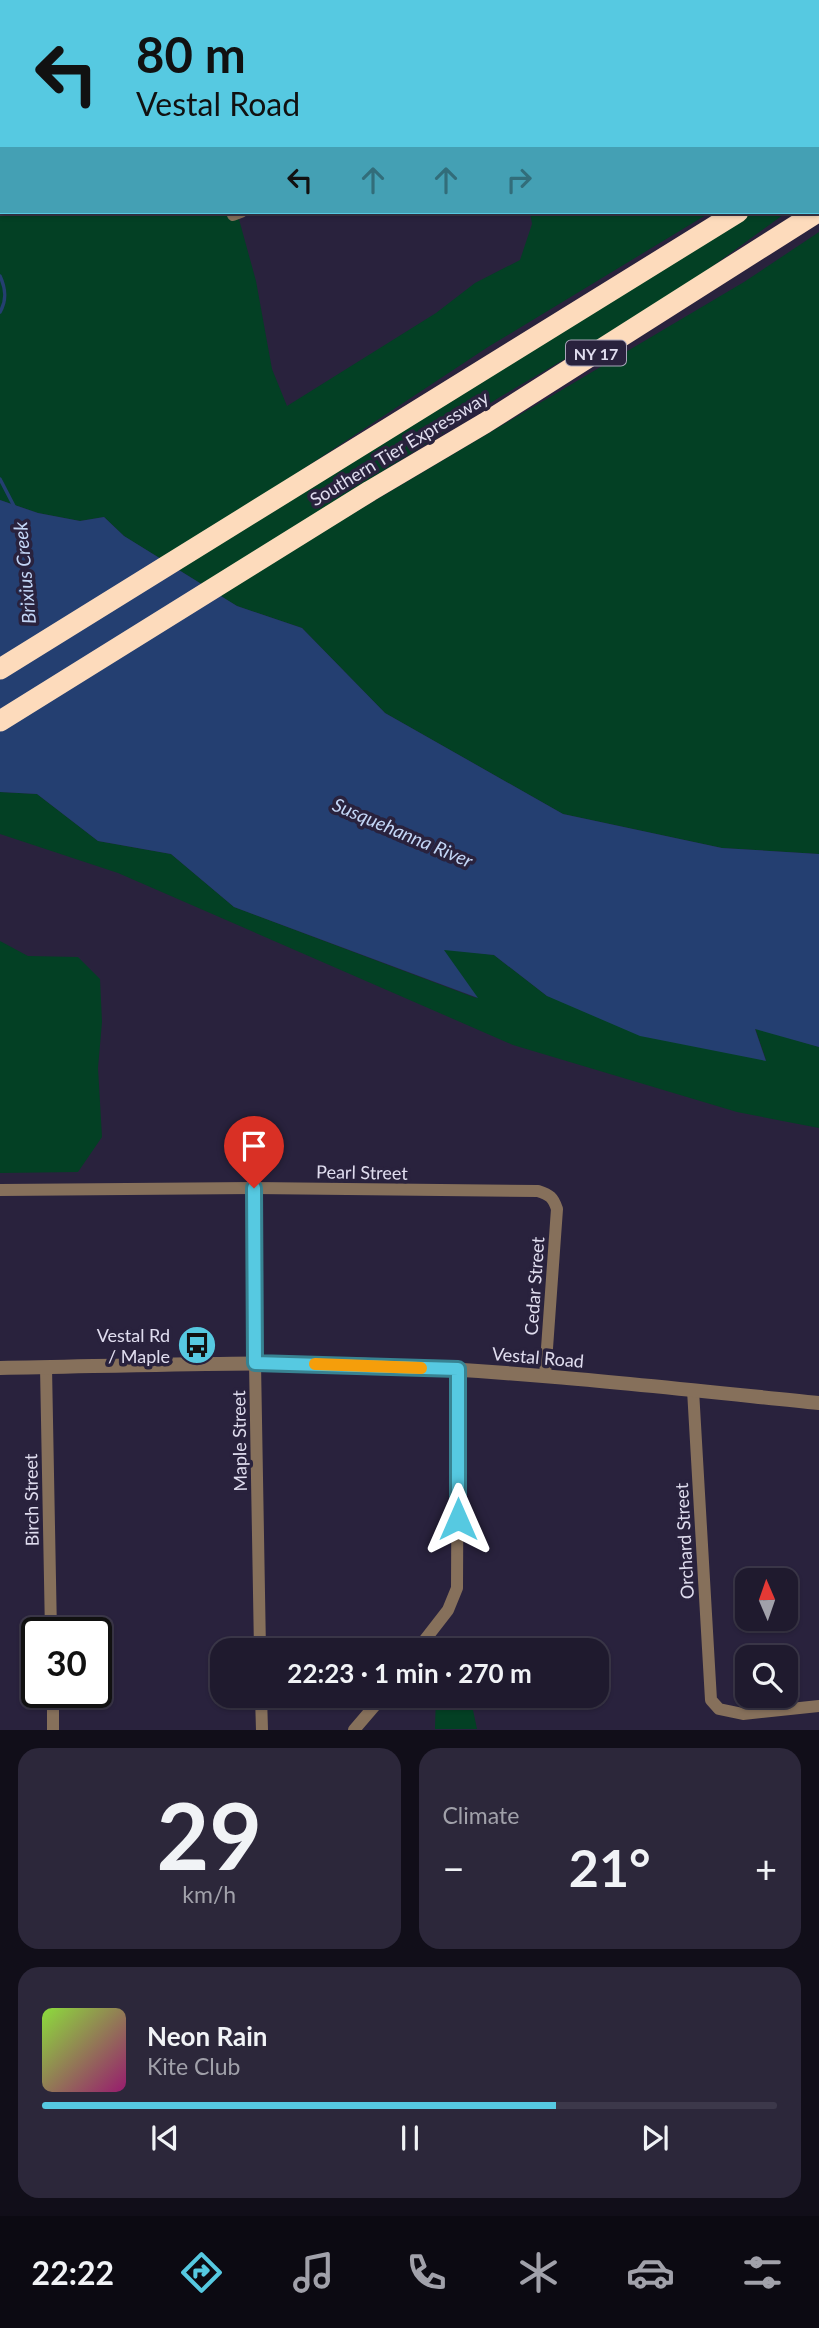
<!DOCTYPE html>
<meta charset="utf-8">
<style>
:root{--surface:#1f1a2e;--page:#2c273a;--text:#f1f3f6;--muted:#a1a1aa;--line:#3c384a;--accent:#56c9e1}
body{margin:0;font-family:Lato,sans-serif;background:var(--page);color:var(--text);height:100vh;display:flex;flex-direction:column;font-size:26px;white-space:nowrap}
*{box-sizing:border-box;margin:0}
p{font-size:23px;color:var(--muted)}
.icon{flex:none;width:38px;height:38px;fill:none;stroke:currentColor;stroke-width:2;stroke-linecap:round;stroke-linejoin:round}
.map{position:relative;height:1730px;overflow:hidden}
.details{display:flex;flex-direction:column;gap:18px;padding:18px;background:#110e19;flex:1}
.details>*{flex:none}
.guide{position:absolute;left:0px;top:0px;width:819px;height:214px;box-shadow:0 2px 5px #0004,0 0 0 2px var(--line);background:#56c9e1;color:#111;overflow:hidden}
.needle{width:46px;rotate:358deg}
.tools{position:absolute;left:735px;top:1568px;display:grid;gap:14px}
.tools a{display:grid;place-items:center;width:63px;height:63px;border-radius:14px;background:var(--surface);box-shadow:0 2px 5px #0004,0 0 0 2px var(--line);font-size:35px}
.speed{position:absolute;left:21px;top:1617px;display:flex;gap:14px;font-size:35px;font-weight:700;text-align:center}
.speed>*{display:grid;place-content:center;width:91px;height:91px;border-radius:50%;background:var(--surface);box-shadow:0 2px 5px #0004,0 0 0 2px var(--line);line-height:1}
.speed .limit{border:4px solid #111;border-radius:10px;background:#fff;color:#111}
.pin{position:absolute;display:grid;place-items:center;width:60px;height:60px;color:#fff;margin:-72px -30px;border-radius:50% 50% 50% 0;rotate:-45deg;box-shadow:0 0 7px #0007}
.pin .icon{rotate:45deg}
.me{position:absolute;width:77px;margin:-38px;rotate:0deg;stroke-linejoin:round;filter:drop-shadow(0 0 5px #0008)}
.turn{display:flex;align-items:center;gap:24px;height:147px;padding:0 21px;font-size:32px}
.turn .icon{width:91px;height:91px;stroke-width:2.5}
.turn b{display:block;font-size:49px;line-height:60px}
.lanes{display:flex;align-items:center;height:66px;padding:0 21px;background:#0003;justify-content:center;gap:35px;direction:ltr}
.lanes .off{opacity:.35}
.big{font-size:52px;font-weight:700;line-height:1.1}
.details .widget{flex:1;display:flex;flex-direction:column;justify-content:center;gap:10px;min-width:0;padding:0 24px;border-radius:21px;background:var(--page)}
.details .dial{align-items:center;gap:0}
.dial b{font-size:91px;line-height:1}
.song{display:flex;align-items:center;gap:21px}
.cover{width:84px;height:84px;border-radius:10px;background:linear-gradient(135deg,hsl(90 70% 55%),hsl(320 70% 35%))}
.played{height:7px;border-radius:4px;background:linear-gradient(90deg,var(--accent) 70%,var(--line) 70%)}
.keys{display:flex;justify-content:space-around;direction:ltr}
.heat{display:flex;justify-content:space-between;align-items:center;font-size:38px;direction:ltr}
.details .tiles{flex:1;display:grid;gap:18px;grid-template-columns:1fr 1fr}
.widget:last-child{grid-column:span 2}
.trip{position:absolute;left:210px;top:1638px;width:399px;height:70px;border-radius:21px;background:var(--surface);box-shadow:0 2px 5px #0004,0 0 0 2px var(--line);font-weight:700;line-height:70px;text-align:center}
.tab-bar{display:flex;height:112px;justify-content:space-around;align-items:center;background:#0c0a12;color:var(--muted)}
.tab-bar .icon{width:49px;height:49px}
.tab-bar .current{color:var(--accent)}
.tab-bar b{font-size:32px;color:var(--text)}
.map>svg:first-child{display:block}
.green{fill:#034024}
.water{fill:#243f71}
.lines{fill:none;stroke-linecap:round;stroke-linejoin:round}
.stream{stroke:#243f71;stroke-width:3.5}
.minor{stroke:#86705b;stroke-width:12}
.tertiary{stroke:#86705b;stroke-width:14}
.motorway{stroke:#fddbbc;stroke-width:21}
.route-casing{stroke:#388392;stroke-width:18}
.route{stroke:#56c9e1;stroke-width:12}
.slow{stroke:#f59e0b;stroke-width:12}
.labels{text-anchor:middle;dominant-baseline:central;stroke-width:7;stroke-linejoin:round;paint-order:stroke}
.shield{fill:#29223d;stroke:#a9a5ba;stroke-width:2}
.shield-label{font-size:16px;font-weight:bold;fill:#e0ddef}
.street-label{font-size:18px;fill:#e0ddef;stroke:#29223d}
.poi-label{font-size:18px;fill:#e0ddef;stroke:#29223d;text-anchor:end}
.water-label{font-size:19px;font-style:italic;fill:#c3d6f6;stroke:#29223d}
</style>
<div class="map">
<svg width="819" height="1730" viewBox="0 0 819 1730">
<rect width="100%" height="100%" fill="#29223d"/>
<g class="green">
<path d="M0,147H2V212H237L256,281L272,369L287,406L436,313L475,283L520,260L532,224L530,212H711L488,347L164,561L124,536L104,517L80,521L38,513L0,500Z"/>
<path d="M750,212H787L669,298L500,397L203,585L174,567L708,240Z"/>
<path d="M819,232V854L722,848L563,814L385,713L302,628L237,606L217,594L744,282Z"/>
<path d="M0,792L37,794L98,841L171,854L234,907L476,998L443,949L494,955L547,996L766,1060L755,1028L819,1047V1128L737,1112L513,1045L118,873L0,834Z"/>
<path d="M0,941L28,956L78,957L100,979L102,1022L98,1068L102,1137L78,1172L0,1173Z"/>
<path d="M436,1696H470L477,1729H435Z"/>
</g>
<path class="water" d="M0,500L38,513L80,521L104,517L124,536L237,606L302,628L385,713L563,814L722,848L819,854V1047L755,1029L766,1061L640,1036L547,996L494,955L444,950L478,998L234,907L171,854L98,841L37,794L0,792Z"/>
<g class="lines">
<g class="stream">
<path d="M0,276C6,289 7,300 0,312"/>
<path d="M0,479L15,508"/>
</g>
<g class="minor">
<path d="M450,0L451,2"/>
<path d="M721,2L725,0"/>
<path d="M0,75H2"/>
<path d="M233,215L241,212"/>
<path d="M254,1188L255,1363L260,1650"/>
<path d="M0,1190L254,1188L538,1191C550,1195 553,1197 557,1209L545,1376"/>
<path d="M46,1367L51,1633"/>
<path d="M693,1390L711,1700L719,1709L743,1714L819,1706"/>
<path d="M417,1650L448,1610L457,1588L458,1369"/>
<path d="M53,1692V1730"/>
<path d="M261,1696L262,1730"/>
<path d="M354,1730L383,1696"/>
</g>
<path class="tertiary" d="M0,1368C124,1366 247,1361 371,1365C520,1371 670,1388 819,1403"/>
<g class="motorway">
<path d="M817,160L819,159"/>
<path d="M0,669L738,212"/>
<path d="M0,721L370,491L485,423L819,211"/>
</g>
</g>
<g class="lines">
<g class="route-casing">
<path id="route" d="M254,1188L255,1363L458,1369V1519"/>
</g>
<use href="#route" class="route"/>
<path class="slow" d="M315,1364L421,1368"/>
</g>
<defs>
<g id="bus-disc" transform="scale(2.0125)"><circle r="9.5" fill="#56c9e1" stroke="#29223d"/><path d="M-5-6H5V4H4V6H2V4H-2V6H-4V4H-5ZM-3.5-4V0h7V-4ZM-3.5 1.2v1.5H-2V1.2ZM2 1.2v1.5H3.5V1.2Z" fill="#111"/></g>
</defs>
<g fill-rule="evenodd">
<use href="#bus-disc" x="197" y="1345"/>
</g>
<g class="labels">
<rect class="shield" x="566" y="340.5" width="60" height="25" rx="5"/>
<g class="shield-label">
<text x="596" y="353">NY 17</text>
</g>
<g class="street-label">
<text transform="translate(399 448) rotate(-31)">Southern Tier Expressway</text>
<text transform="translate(362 1172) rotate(1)">Pearl Street</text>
<text transform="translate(534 1286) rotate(-86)">Cedar Street</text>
<text transform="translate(538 1357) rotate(5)">Vestal Road</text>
<text transform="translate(239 1441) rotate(-91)">Maple Street</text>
<text transform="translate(31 1500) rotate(-91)">Birch Street</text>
<text transform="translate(684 1541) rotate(-93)">Orchard Street</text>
</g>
<g class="poi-label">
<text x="170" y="1335">Vestal Rd<tspan x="170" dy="21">/ Maple</tspan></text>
</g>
<g class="water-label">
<text transform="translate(24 573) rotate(-95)">Brixius Creek</text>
<text transform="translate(403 832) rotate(23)">Susquehanna River</text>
</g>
</g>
</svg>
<div class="tools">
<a><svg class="needle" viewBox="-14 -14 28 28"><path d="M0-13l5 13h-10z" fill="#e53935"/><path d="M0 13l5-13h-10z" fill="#a1a1aa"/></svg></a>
<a><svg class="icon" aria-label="search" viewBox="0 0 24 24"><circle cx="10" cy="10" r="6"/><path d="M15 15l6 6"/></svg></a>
</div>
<div class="speed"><div class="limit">30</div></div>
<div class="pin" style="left:254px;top:1188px;background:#d93025"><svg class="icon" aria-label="arrive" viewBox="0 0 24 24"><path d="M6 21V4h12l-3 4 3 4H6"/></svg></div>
<svg class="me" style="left:458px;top:1519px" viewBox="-20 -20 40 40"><path d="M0-17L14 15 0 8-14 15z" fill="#56c9e1" stroke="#fff" stroke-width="4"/></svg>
<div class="trip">22:23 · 1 min · 270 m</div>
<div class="guide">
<div class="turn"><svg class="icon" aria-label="left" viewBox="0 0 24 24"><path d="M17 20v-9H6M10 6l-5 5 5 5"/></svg><div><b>80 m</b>Vestal Road</div></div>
<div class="lanes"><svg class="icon" aria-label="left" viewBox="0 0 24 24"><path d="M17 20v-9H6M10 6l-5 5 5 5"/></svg><svg class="icon off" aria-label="ahead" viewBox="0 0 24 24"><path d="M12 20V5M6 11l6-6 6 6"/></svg><svg class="icon off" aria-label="ahead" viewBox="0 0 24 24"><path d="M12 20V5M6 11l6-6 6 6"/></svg><svg class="icon off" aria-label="right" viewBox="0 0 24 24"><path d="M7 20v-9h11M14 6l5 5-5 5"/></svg></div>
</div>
</div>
<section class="details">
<div class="tiles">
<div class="widget dial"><b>29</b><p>km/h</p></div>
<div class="widget"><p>Climate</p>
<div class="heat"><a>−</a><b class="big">21°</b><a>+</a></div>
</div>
<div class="widget">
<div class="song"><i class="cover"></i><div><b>Neon Rain</b><p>Kite Club</p></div></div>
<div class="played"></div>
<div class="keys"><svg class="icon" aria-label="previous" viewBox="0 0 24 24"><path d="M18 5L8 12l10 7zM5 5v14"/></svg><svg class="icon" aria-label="pause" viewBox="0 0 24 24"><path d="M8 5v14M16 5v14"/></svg><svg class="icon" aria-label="next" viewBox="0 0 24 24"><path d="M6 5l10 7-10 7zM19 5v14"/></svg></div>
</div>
</div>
</section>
<nav class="tab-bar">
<b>22:22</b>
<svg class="icon current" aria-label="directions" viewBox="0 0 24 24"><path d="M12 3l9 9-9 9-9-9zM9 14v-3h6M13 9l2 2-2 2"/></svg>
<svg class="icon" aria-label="music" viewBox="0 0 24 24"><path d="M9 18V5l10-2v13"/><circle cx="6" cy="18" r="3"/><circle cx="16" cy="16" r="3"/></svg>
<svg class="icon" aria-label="phone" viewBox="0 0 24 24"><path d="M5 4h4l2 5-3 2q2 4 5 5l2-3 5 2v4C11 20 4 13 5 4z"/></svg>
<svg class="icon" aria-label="climate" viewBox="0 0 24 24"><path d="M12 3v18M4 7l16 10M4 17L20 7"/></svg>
<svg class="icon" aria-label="car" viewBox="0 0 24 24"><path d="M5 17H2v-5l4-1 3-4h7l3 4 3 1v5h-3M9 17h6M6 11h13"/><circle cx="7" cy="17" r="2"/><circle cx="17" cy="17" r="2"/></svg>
<svg class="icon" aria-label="filters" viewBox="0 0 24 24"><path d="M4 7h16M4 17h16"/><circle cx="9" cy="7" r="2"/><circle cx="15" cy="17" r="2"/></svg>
</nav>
